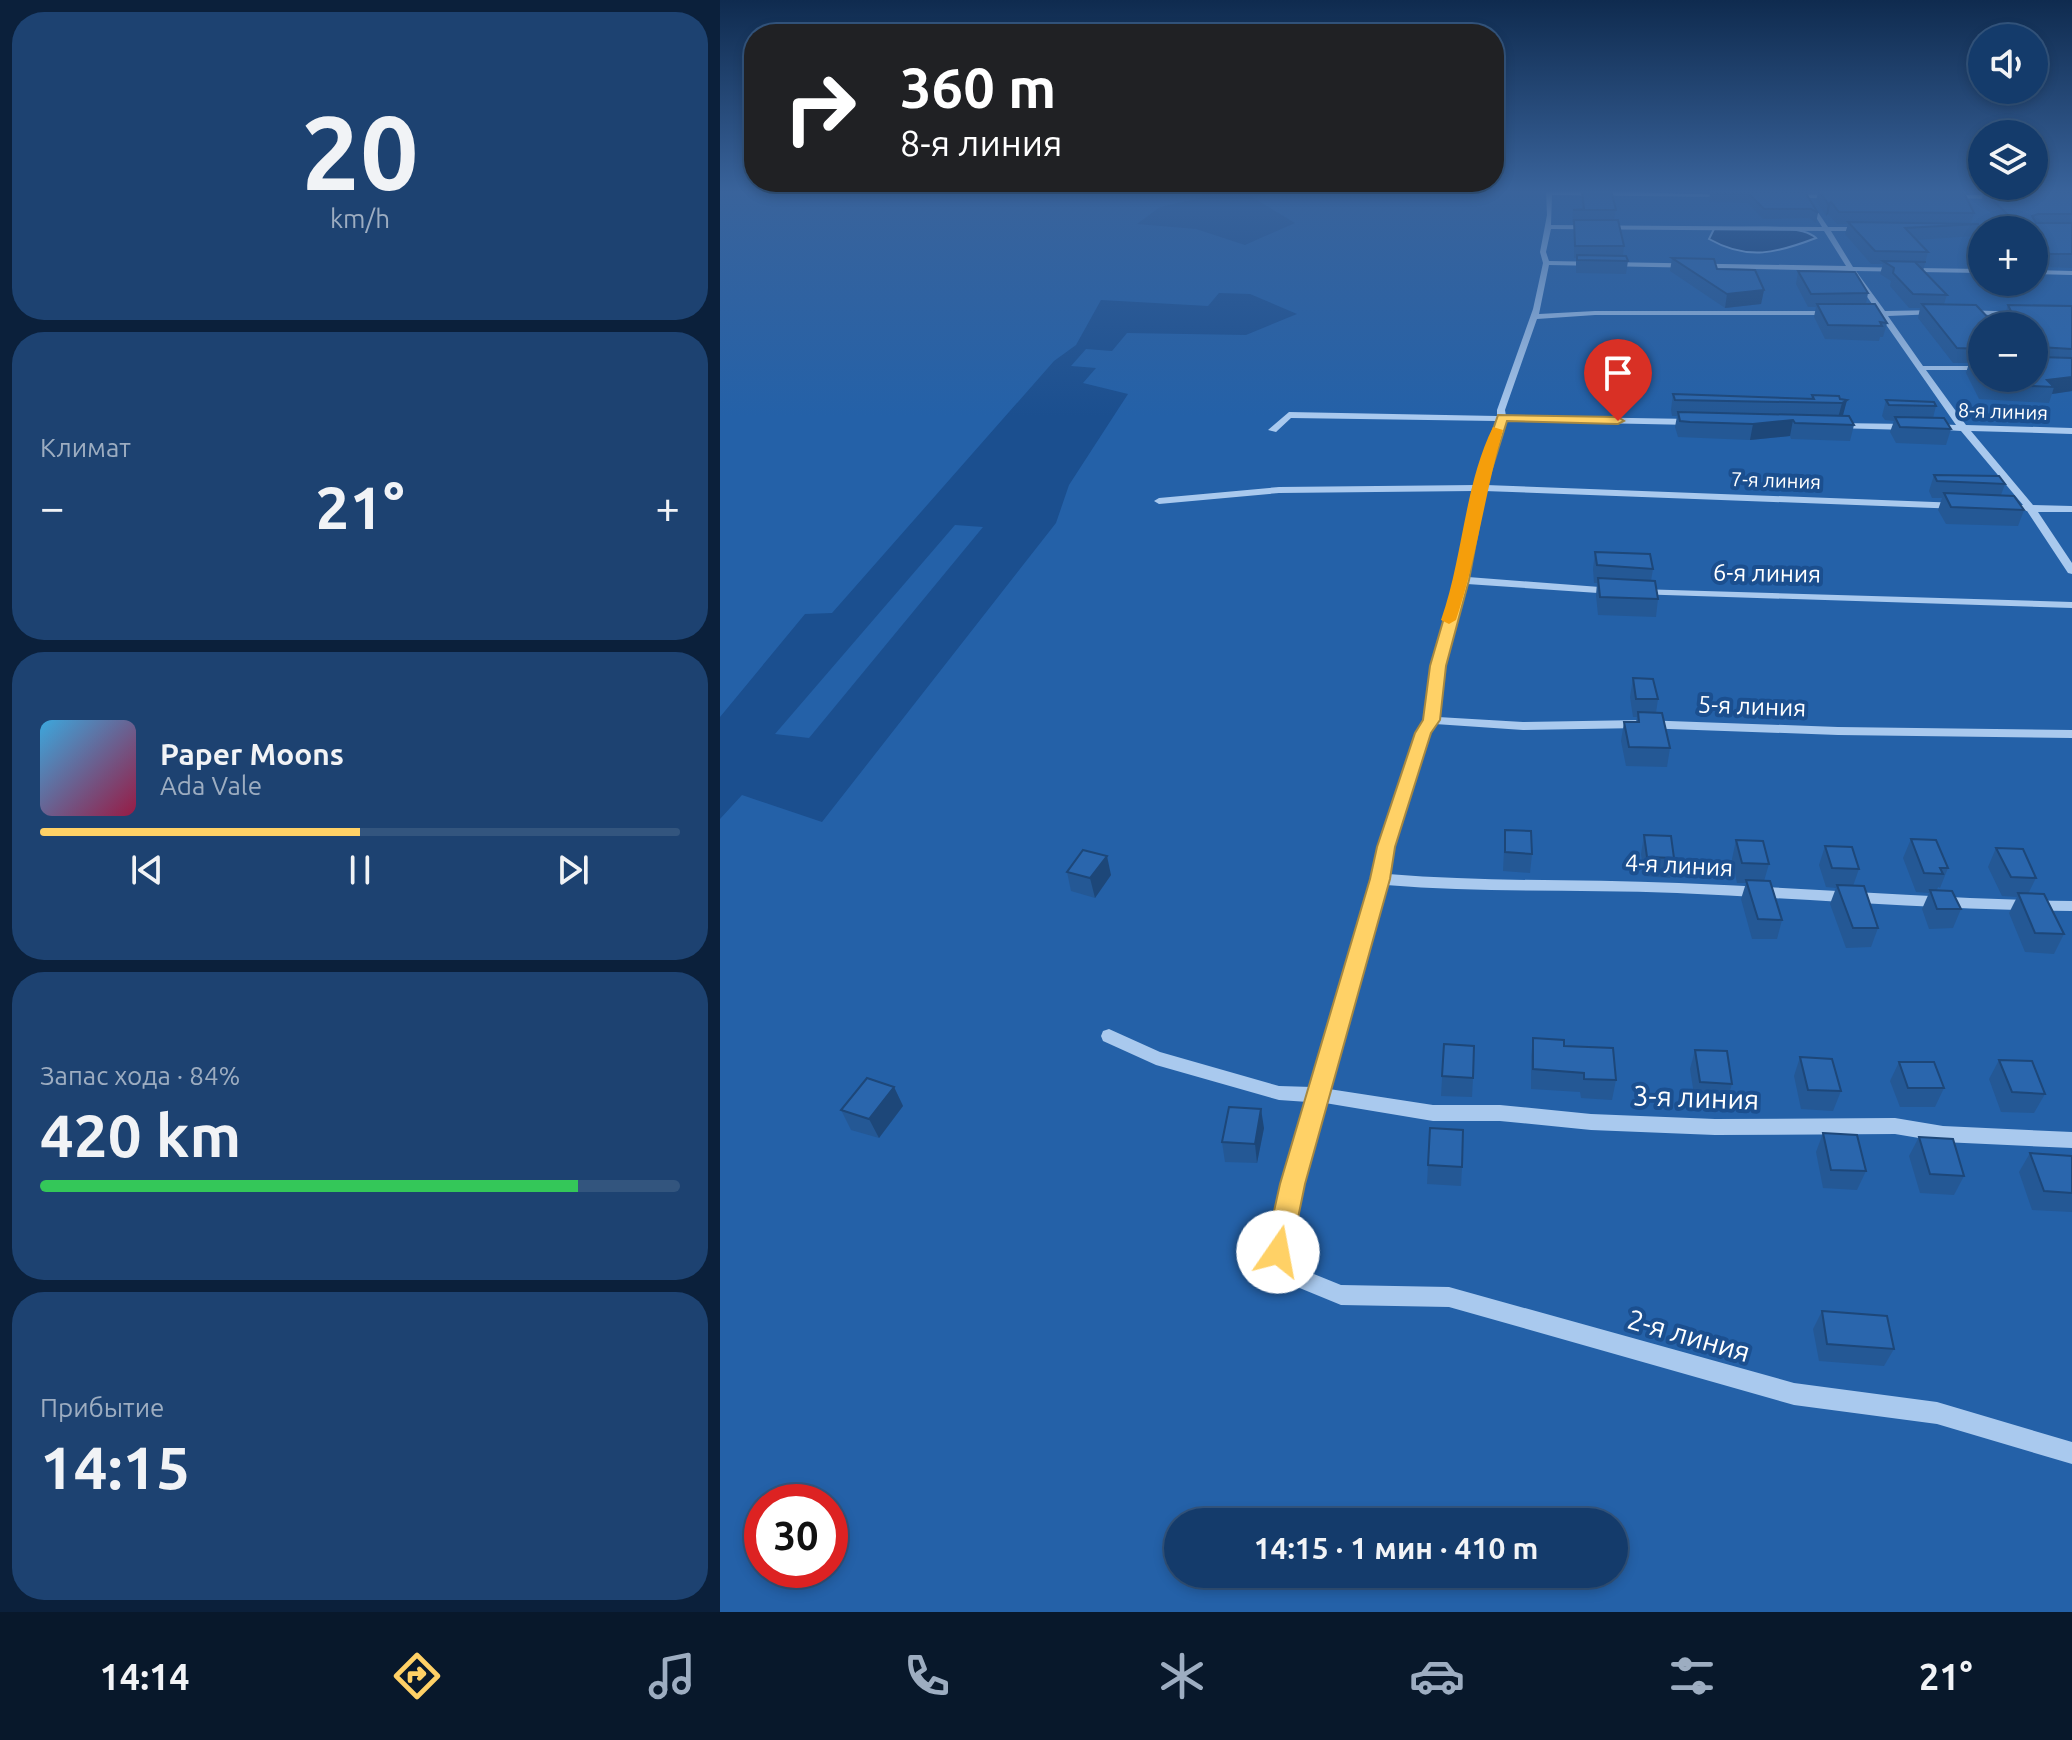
<!DOCTYPE html>
<html lang="ru">
<meta charset="utf-8">
<style>
:root{--surface:#143b6b;--page:#1d4271;--text:#f1f3f6;--muted:#9dadc1;--line:#33557e;--accent:#ffd166}
body{margin:0;font-family:Ubuntu,sans-serif;background:var(--page);color:var(--text);height:100vh;display:flex;flex-direction:column;font-size:30px;white-space:nowrap}
*{box-sizing:border-box;margin:0}
p{font-size:26px;color:var(--muted)}
.icon{flex:none;width:44px;height:44px;fill:none;stroke:currentColor;stroke-width:2;stroke-linecap:round;stroke-linejoin:round}
.map{position:relative;flex:1;overflow:hidden}
.drawer{display:flex;flex-direction:column;gap:12px;padding:12px;background:#0b203b;width:720px}
.drawer>*{flex:none}
.guide{position:absolute;left:24px;top:24px;width:760px;height:168px;border-radius:32px;box-shadow:0 4px 12px #0003,0 0 0 2px var(--line);background:#202124;color:#fff;overflow:hidden}
.tools{position:absolute;left:1248px;top:24px;display:grid;gap:16px}
.tools a{display:grid;place-items:center;width:80px;height:80px;border-radius:50%;background:var(--surface);box-shadow:0 4px 12px #0003,0 0 0 2px var(--line);font-size:40px}
.speed{position:absolute;left:24px;top:1484px;display:flex;gap:16px;font-size:40px;font-weight:700;text-align:center}
.speed>*{display:grid;place-content:center;width:104px;height:104px;border-radius:50%;background:var(--surface);box-shadow:0 4px 12px #0003,0 0 0 2px var(--line);line-height:1}
.speed .limit{border:12px solid #d22;background:#fff;color:#111}
.pin{position:absolute;display:grid;place-items:center;width:68px;height:68px;color:#fff;margin:-82px -34px;border-radius:50% 50% 50% 0;rotate:-45deg;box-shadow:0 0 8px #0007}
.pin .icon{rotate:45deg}
.me{position:absolute;width:88px;margin:-44px;rotate:12deg;stroke-linejoin:round;filter:drop-shadow(0 0 6px #0008)}
.turn{display:flex;align-items:center;gap:28px;height:168px;padding:0 24px;font-size:36px}
.turn .icon{width:104px;height:104px;stroke-width:2.5}
.turn b{display:block;font-size:56px;line-height:68px}
.big{font-size:60px;font-weight:600;line-height:1.1}
.drawer .card{flex:1;display:flex;flex-direction:column;justify-content:center;gap:12px;min-width:0;padding:0 28px;border-radius:32px;background:var(--page)}
.drawer .dial{align-items:center;gap:0}
.dial b{font-size:104px;line-height:1}
.song{display:flex;align-items:center;gap:24px}
.cover{width:96px;height:96px;border-radius:12px;background:linear-gradient(135deg,hsl(200 70% 55%),hsl(340 70% 35%))}
.played{height:8px;border-radius:4px;background:linear-gradient(90deg,var(--accent) 50%,var(--line) 50%)}
.keys{display:flex;justify-content:space-around;direction:ltr}
.heat{display:flex;justify-content:space-between;align-items:center;font-size:44px;direction:ltr}
.charge{height:12px;border-radius:6px;background:linear-gradient(90deg,#34c759 84%,var(--line) 0)}
.trip{position:absolute;left:444px;top:1508px;width:464px;height:80px;border-radius:40px;background:var(--surface);box-shadow:0 4px 12px #0003,0 0 0 2px var(--line);font-weight:600;line-height:80px;text-align:center}
.tab-bar{display:flex;height:128px;justify-content:space-around;align-items:center;background:#08182b;color:var(--muted)}
.tab-bar .icon{width:56px;height:56px}
.tab-bar .active{color:var(--accent)}
.tab-bar b{font-size:36px;color:var(--text)}
main{display:flex;flex:1;min-height:0}
.map>svg:first-child{display:block}
.green{fill:#2461a8;fill-rule:evenodd}
.water{fill:#123a6d;stroke:#9cc4f0;stroke-width:2}
.lines{fill:none;stroke-linecap:round;stroke-linejoin:round}
.minor{fill:#a9c9ee;fill-rule:evenodd}
.wall{fill:#245895}
.shaded-wall{fill:#1d4779}
.building{fill:#2a66ad;stroke:#1d4779;stroke-width:2}
.route{fill:#ffd166;stroke:#a68842;stroke-width:2}
.slow{fill:#f59e0b}
.labels{text-anchor:middle;dominant-baseline:central;stroke-width:8;stroke-linejoin:round;paint-order:stroke}
.far-street-label{font-size:20px;fill:#fff;stroke:#1b4f8f}
.street-label{font-size:24px;fill:#fff;stroke:#1b4f8f}
.near-street-label{font-size:28px;fill:#fff;stroke:#1b4f8f}
</style>
<main>
<section class="drawer">
<div class="card dial"><b>20</b><p>km/h</p></div>
<div class="card"><p>Климат</p>
<div class="heat"><a>−</a><b class="big">21°</b><a>+</a></div>
</div>
<div class="card">
<div class="song"><i class="cover"></i><div><b>Paper Moons</b><p>Ada Vale</p></div></div>
<div class="played"></div>
<div class="keys"><svg class="icon" aria-label="previous" viewBox="0 0 24 24"><path d="M18 5L8 12l10 7zM5 5v14"/></svg><svg class="icon" aria-label="pause" viewBox="0 0 24 24"><path d="M8 5v14M16 5v14"/></svg><svg class="icon" aria-label="next" viewBox="0 0 24 24"><path d="M6 5l10 7-10 7zM19 5v14"/></svg></div>
</div>
<div class="card"><p>Запас хода · 84%</p><b class="big">420 km</b><div class="charge"></div></div>
<div class="card"><p>Прибытие</p><b class="big">14:15</b></div>
</section>
<div class="map">
<svg width="1352" height="1612" viewBox="0 0 1352 1612">
<rect width="100%" height="100%" fill="#1b4f8f"/>
<g class="green">
<path d="M0,190H486L480,198L440,207L417,224L476,229L525,245L575,223L532,197L571,190H1352V1612H0V819L22,795L102,822L336,523L349,485L408,394L363,383L376,368L351,366L366,349L392,351L407,333L526,335L577,314L530,294L499,293L488,306L381,300L356,345L334,361L112,613L85,614L0,717ZM1262,230H1314V282H1262ZM1262,326H1314V378H1262ZM42,1502H110V1570H42ZM458,1522H894V1574H458Z"/>
<path d="M235,525L263,527L89,738L55,734Z"/>
</g>
<path class="water" d="M994,229C1017,229 1080,222 1096,238C1057,253 1028,261 989,239Z"/>
<g class="lines">
<g class="minor">
<path d="M826,190L1011,195L1008,197L832,195L831,225L1102,227L1086,201L1089,199L1108,227H1146L1149,229L1146,231H1111L1133,267L1262,269V273L1136,271L1165,311L1219,310V314H1216L1168,316L1203,366H1262V370H1206L1246,425L1352,428V434L1251,431L1313,505L1352,506V512H1318L1352,563V574L1348,573L1307,511L1280,510L1279,508L1284,505H1303L1241,431L1210,429L1208,427L1213,424L1236,425L1160,316H1141V312L1157,311L1129,271L829,265L819,314L875,311H1112L1116,313L1112,315H875L817,319L785,410L786,416L972,419L977,422L972,425L785,421L766,485L1240,503L1245,506L1240,509L764,491L748,577L893,588L899,591L893,594L747,584L724,666L718,717L803,722L921,720L1118,727L1352,730V738L1118,735L921,728L803,730L715,724L710,733L673,847L668,874C765,882 862,879 959,883C1090,888 1221,899 1352,901V911C1220,910 1089,899 957,893C860,889 763,893 666,885L609,1089L713,1105H780L871,1114L995,1119L1175,1118L1223,1126L1352,1132V1148L1223,1142L1175,1134L995,1135L871,1130L780,1121H713L605,1103L582,1184L568,1251L579,1268L621,1285L729,1287L1074,1383L1217,1402L1352,1442V1464L1217,1424L1074,1405L729,1307L621,1305L565,1282L548,1252L564,1184L588,1102L559,1100L436,1065L383,1041L381,1036L383,1031L389,1029L440,1052L559,1086L592,1087L653,879L659,847L696,733L705,720L712,666L736,580L754,491L559,493L439,504L434,501L439,498L559,487L756,485L776,421L571,418L556,432L548,430L569,412L777,416V410L813,309L823,263L820,252L827,215ZM831,229L1104,231L1126,266L829,261L826,252Z"/>
<path d="M1069,194L1116,195L1119,197L1116,199L1067,197Z"/>
<path d="M1229,195H1280L1283,197L1280,199L1227,198Z"/>
<path d="M1314,270L1352,271V275L1314,274Z"/>
<path d="M1244,310L1304,312L1308,314L1304,316L1241,314V310Z"/>
<path d="M1117,423L1188,424L1193,427L1188,430L1114,428V424Z"/>
<path d="M918,589L1352,602V608L914,594L912,592Z"/>
</g>
</g>
<g class="wall">
<path d="M861,190H891L896,210L894,220L904,246L903,256L908,261L906,274L856,273V258H854V222H852L853,210L862,209Z"/>
<path d="M992,190H1080L1079,192Z"/>
<path d="M1089,190H1237L1254,213L1251,224H1259L1256,236L1196,240L1208,252L1203,271L1227,295L1224,304L1262,326V378H1314V326H1287L1283,319L1288,305L1352,306V391L1332,394L1329,403L1259,399L1246,373L1249,363H1233L1198,318L1200,308H1189L1170,286L1171,281L1160,274L1163,264H1151L1125,234L1128,224H1117L1108,214L1106,216L1096,201L1098,192H1091Z"/>
<path d="M1247,190H1352V268L1325,267L1314,256V230H1288L1261,204L1263,194H1251Z"/>
<path d="M1085,192L1098,213L1096,223L1089,218L1043,219L1028,203L989,202L990,193Z"/>
<path d="M952,258L997,269L1044,290L1041,304L1005,308L950,271Z"/>
<path d="M1078,271L1148,293L1146,304L1167,323L1163,337H1160L1159,341L1105,339L1094,317L1096,307H1088L1076,284Z"/>
<path d="M953,394L1091,399L1092,395L1127,400L1123,415L1134,425L1130,441L1071,439L1070,436L1030,440L958,437L955,427L957,416H952L951,410Z"/>
<path d="M1166,400L1216,406L1213,418L1231,429L1226,445L1176,443L1170,432L1174,421L1165,420L1162,416Z"/>
<path d="M1214,475L1285,484L1281,495L1304,510L1298,526L1226,524L1218,510L1222,498H1212L1209,491Z"/>
<path d="M875,552L933,569L931,581L938,599L936,617L878,615L876,595L877,583H874L873,569Z"/>
<path d="M913,678L938,699L936,713L950,748L947,767L906,766L901,741L904,722H916L917,717H913L910,697Z"/>
<path d="M785,830L812,854L810,873L783,871Z"/>
<path d="M924,835L954,858L950,878L924,876L921,854Z"/>
<path d="M1191,839L1228,868L1220,888L1218,887L1217,890L1241,909L1233,928L1209,929L1202,909L1209,893L1196,892L1183,858Z"/>
<path d="M1016,840L1049,864L1044,881L1062,920L1057,939H1032L1021,899L1026,883H1017L1012,859Z"/>
<path d="M1105,846L1139,869L1133,886L1158,928L1151,947L1126,948L1110,904L1116,888L1106,887L1099,865Z"/>
<path d="M1276,848L1316,878L1308,894L1344,934L1334,954L1305,952L1289,913L1297,897L1282,896L1268,867Z"/>
<path d="M347,872L391,875L375,898L351,891Z"/>
<path d="M813,1038L844,1046L896,1080L892,1100L861,1098L860,1092L811,1089V1057Z"/>
<path d="M724,1044L753,1078L752,1097L721,1096Z"/>
<path d="M975,1050L1012,1084L1006,1103L975,1101L970,1069Z"/>
<path d="M1080,1057L1121,1091L1113,1111L1081,1109L1074,1076Z"/>
<path d="M1279,1060L1325,1094L1314,1113L1281,1112L1269,1079Z"/>
<path d="M1179,1062L1224,1088L1215,1107H1180L1170,1081Z"/>
<path d="M174,1087L183,1106L159,1138L131,1130L121,1110Z"/>
<path d="M544,1128L537,1163L505,1162L502,1142Z"/>
<path d="M1103,1133L1146,1171L1137,1190L1103,1188L1096,1152Z"/>
<path d="M1199,1137L1244,1176L1234,1195L1200,1193L1189,1156Z"/>
<path d="M1310,1153L1352,1156V1212L1312,1210L1299,1172Z"/>
<path d="M708,1165L742,1167L741,1186L707,1184Z"/>
<path d="M1102,1311L1174,1349L1164,1366L1099,1361L1093,1329Z"/>
</g>
<g class="shaded-wall">
<path d="M1111,202L1108,214L1106,216L1108,204Z"/>
<path d="M1044,290L1041,304L1005,308L1007,294Z"/>
<path d="M1352,377V391L1332,394L1334,387L1327,380Z"/>
<path d="M1127,400L1123,415L1118,418L1122,403Z"/>
<path d="M1073,420L1070,436L1030,440L1033,424Z"/>
<path d="M387,856L391,875L375,898L370,878Z"/>
<path d="M174,1087L183,1106L159,1138L149,1119Z"/>
<path d="M541,1109L544,1128L537,1163L535,1144Z"/>
</g>
<g class="building">
<path d="M862,190H891L896,210H853L864,209Z"/>
<path d="M1099,190L1243,191L1254,213L1119,212L1111,202L1108,204Z"/>
<path d="M1085,192L1098,213L1091,209H1044L1029,194L990,193Z"/>
<path d="M1264,192L1352,193V214H1318L1312,216L1316,223H1352V254H1330L1314,239V230H1304Z"/>
<path d="M854,220H898L904,246H855Z"/>
<path d="M1128,222L1259,224L1185,228L1208,252L1155,251Z"/>
<path d="M857,255L906,256L908,261L857,260Z"/>
<path d="M952,258L994,259L997,269L1035,270L1044,290L1007,294Z"/>
<path d="M1163,261L1206,262H1195L1227,295L1193,294L1173,273L1174,268Z"/>
<path d="M1078,271L1135,272L1148,293L1091,294Z"/>
<path d="M1097,304H1155L1167,323L1160,322L1162,326L1108,325Z"/>
<path d="M1202,304L1256,305L1276,326H1262V349L1237,348Z"/>
<path d="M1288,305L1352,306V349L1319,347L1316,354L1319,357L1352,358V377L1327,380L1334,387L1264,384L1251,358H1262V378H1314V367L1319,373L1314,361V326H1298Z"/>
<path d="M953,394L1094,399L1092,395L1119,396L1120,399L1127,400L1122,403L955,400Z"/>
<path d="M1166,400L1214,402L1216,406L1169,405Z"/>
<path d="M958,412L1129,416L1134,425L1075,423L1073,420L1033,424L970,422L960,421Z"/>
<path d="M1175,417L1224,418L1231,429L1180,427Z"/>
<path d="M1214,475L1279,476L1285,484L1217,481Z"/>
<path d="M1224,493L1294,496L1304,510L1231,507Z"/>
<path d="M875,552L930,554L933,569L877,565Z"/>
<path d="M878,578L935,581L938,599L880,597Z"/>
<path d="M913,678L933,679L938,699H916Z"/>
<path d="M918,712L942,713L950,748L909,747L904,722H919Z"/>
<path d="M785,830L811,831L812,854L785,852Z"/>
<path d="M924,835L951,836L954,858L927,857Z"/>
<path d="M1191,839L1216,840L1228,868H1220L1223,874L1204,873Z"/>
<path d="M1016,840L1043,841L1049,864L1022,863Z"/>
<path d="M1105,846L1132,847L1139,869L1112,868Z"/>
<path d="M1276,848L1303,849L1316,878L1291,877Z"/>
<path d="M363,850L387,856L370,878L347,872Z"/>
<path d="M1026,880L1050,881L1062,920L1038,919Z"/>
<path d="M1117,885L1144,886L1158,928H1133Z"/>
<path d="M1210,890L1232,891L1241,909H1217Z"/>
<path d="M1298,893L1324,894L1344,934L1315,933Z"/>
<path d="M813,1038L844,1040V1046L893,1048L896,1080L864,1079V1073L813,1069Z"/>
<path d="M724,1044L754,1046L753,1078L722,1076Z"/>
<path d="M975,1050L1007,1051L1012,1084L980,1082Z"/>
<path d="M1080,1057L1112,1059L1121,1091L1088,1090Z"/>
<path d="M1279,1060L1312,1061L1325,1094L1292,1092Z"/>
<path d="M1179,1062H1214L1224,1088H1188Z"/>
<path d="M147,1078L174,1087L149,1119L121,1110Z"/>
<path d="M509,1107L541,1109L535,1144L502,1142Z"/>
<path d="M710,1128L743,1130L742,1167L708,1165Z"/>
<path d="M1103,1133L1137,1135L1146,1171L1111,1170Z"/>
<path d="M1199,1137L1233,1139L1244,1176L1210,1174Z"/>
<path d="M1310,1153L1352,1156V1193L1324,1191Z"/>
<path d="M1102,1311L1167,1316L1174,1349L1107,1344Z"/>
</g>
<linearGradient id="sky" x2="0" y2="1"><stop stop-color="#0f2b4f"/><stop offset="0.46" stop-color="#39639b"/><stop offset="1" stop-color="#39639b" stop-opacity="0"/></linearGradient>
<rect width="1352" height="416" fill="url(#sky)"/>
<path class="route" d="M778,415L898,417L904,421L898,424L787,421L766,488L749,580L726,666L720,720L711,733L675,847L670,879L585,1184L571,1252L567,1260L558,1264L549,1260L545,1252L560,1184L650,879L657,847L695,733L703,720L710,666L735,580L753,488Z"/>
<path class="slow" d="M773,427L783,430C765,492 757,558 736,620L729,624L721,620C743,558 744,486 773,427Z"/>
<g class="labels">
<g class="far-street-label">
<text transform="translate(1283 411) rotate(2)">8-я линия</text>
<text transform="translate(1056 480) rotate(2)">7-я линия</text>
</g>
<g class="street-label">
<text transform="translate(1047 573) rotate(1)">6-я линия</text>
<text transform="translate(1032 706) rotate(2)">5-я линия</text>
<text transform="translate(959 865) rotate(3)">4-я линия</text>
</g>
<g class="near-street-label">
<text transform="translate(976 1097) rotate(2)">3-я линия</text>
<text transform="translate(969 1335) rotate(16)">2-я линия</text>
</g>
</g>
</svg>
<div class="tools">
<a><svg class="icon" aria-label="sound" viewBox="0 0 24 24"><path d="M4 9h4l5-4v14l-5-4H4zM17 9q2 3 0 6"/></svg></a>
<a><svg class="icon" aria-label="layers" viewBox="0 0 24 24"><path d="M12 4l9 5-9 5-9-5zM3 14l9 5 9-5"/></svg></a>
<a>+</a>
<a>−</a>
</div>
<div class="speed"><div class="limit">30</div></div>
<div class="pin" style="left:898px;top:421px;background:#d93025"><svg class="icon" aria-label="arrive" viewBox="0 0 24 24"><path d="M6 21V4h12l-3 4 3 4H6"/></svg></div>
<svg class="me" style="left:558px;top:1252px" viewBox="-20 -20 40 40"><circle r="19" fill="#fff"/><path d="M0-13L10 11 0 6-10 11z" fill="#ffd166"/></svg>
<div class="trip">14:15 · 1 мин · 410 m</div>
<div class="guide">
<div class="turn"><svg class="icon" aria-label="right" viewBox="0 0 24 24"><path d="M7 20v-9h11M14 6l5 5-5 5"/></svg><div><b>360 m</b>8-я линия</div></div>
</div>
</div>
</main>
<nav class="tab-bar">
<b>14:14</b>
<svg class="icon active" aria-label="directions" viewBox="0 0 24 24"><path d="M12 3l9 9-9 9-9-9zM9 14v-3h6M13 9l2 2-2 2"/></svg>
<svg class="icon" aria-label="music" viewBox="0 0 24 24"><path d="M9 18V5l10-2v13"/><circle cx="6" cy="18" r="3"/><circle cx="16" cy="16" r="3"/></svg>
<svg class="icon" aria-label="phone" viewBox="0 0 24 24"><path d="M5 4h4l2 5-3 2q2 4 5 5l2-3 5 2v4C11 20 4 13 5 4z"/></svg>
<svg class="icon" aria-label="climate" viewBox="0 0 24 24"><path d="M12 3v18M4 7l16 10M4 17L20 7"/></svg>
<svg class="icon" aria-label="car" viewBox="0 0 24 24"><path d="M5 17H2v-5l4-1 3-4h7l3 4 3 1v5h-3M9 17h6M6 11h13"/><circle cx="7" cy="17" r="2"/><circle cx="17" cy="17" r="2"/></svg>
<svg class="icon" aria-label="filters" viewBox="0 0 24 24"><path d="M4 7h16M4 17h16"/><circle cx="9" cy="7" r="2"/><circle cx="15" cy="17" r="2"/></svg>
<b>21°</b>
</nav>
